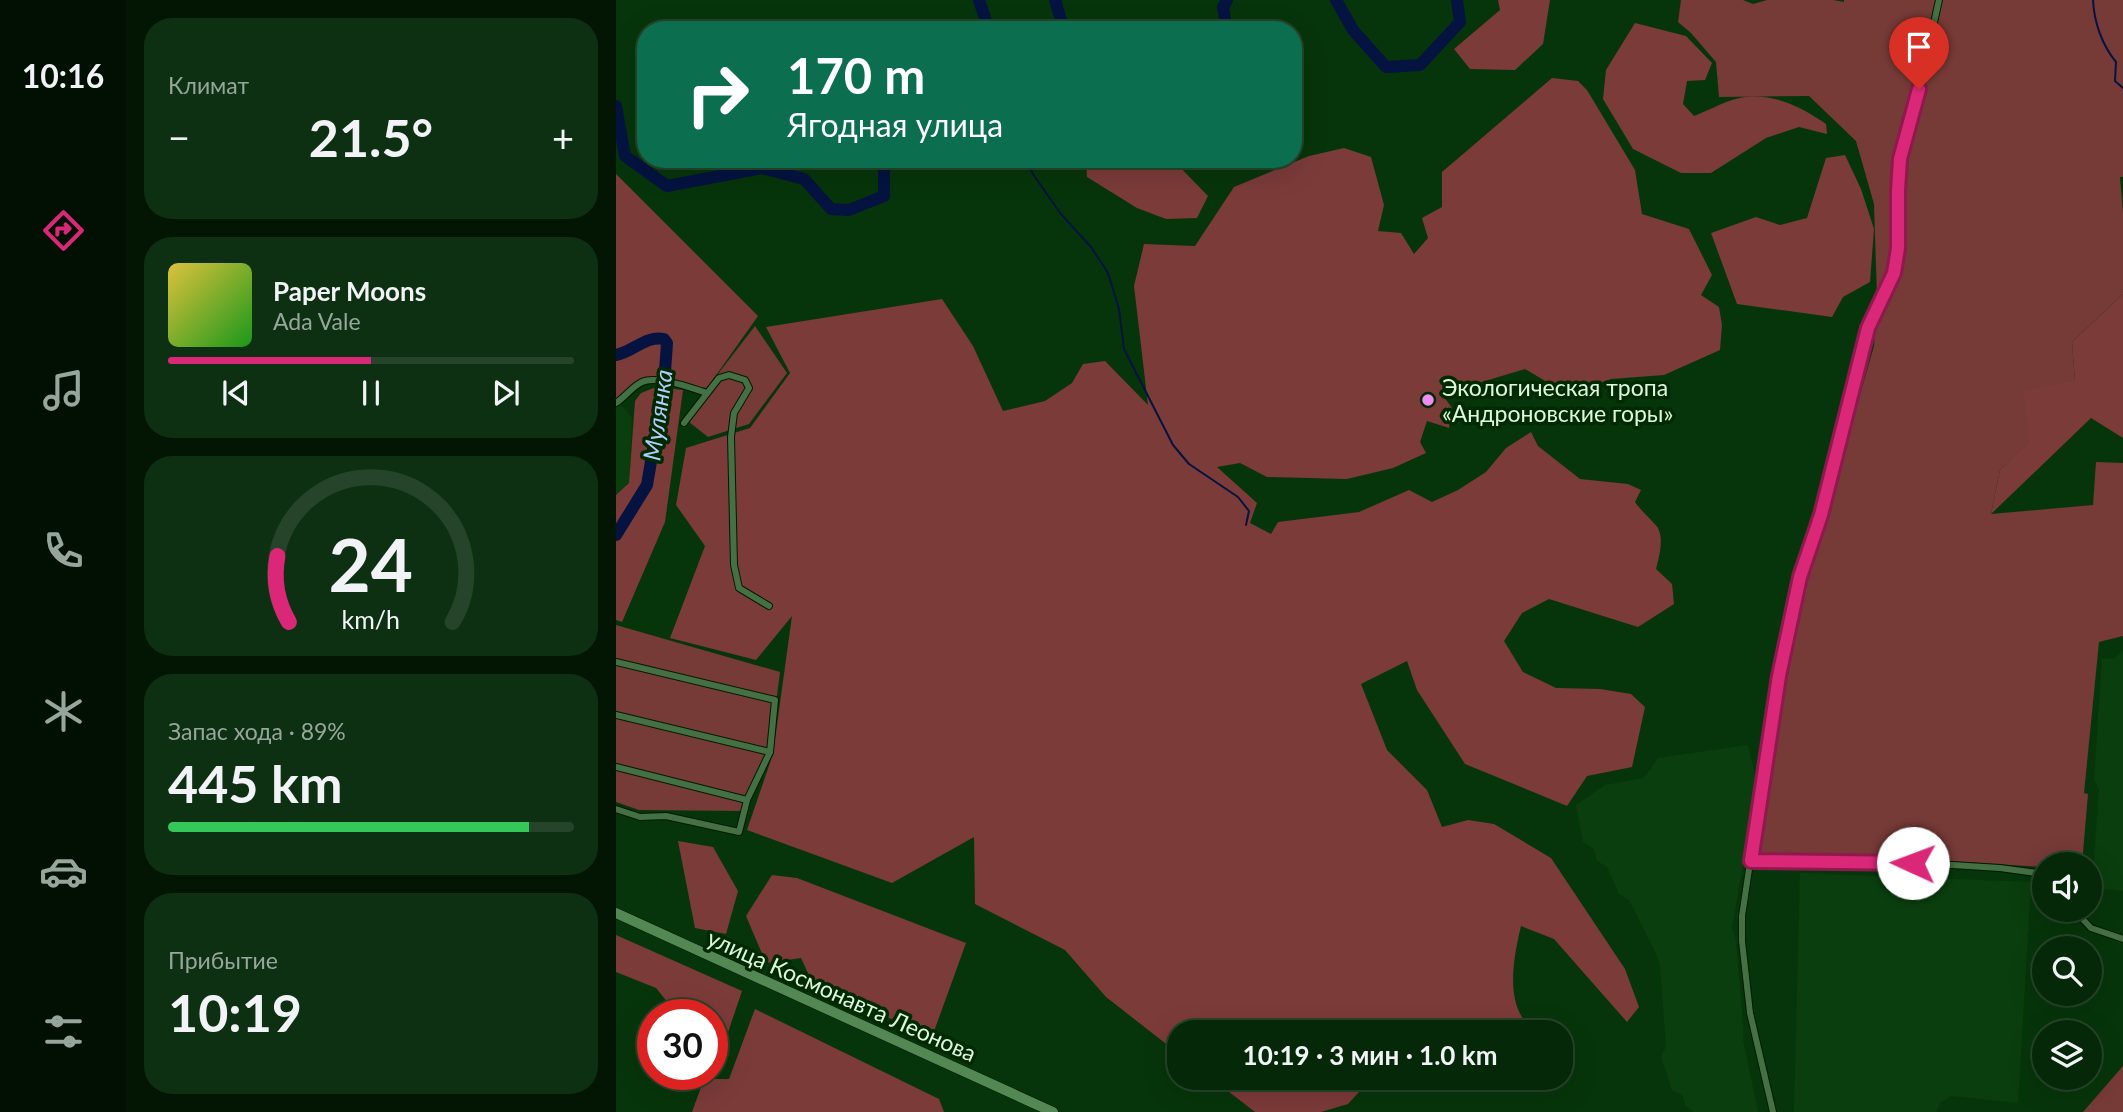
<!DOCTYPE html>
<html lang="ru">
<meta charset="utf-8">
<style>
:root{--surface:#052808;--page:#0e3012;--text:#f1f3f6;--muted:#97a69c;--line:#264429;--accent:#db2777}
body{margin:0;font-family:Lato,sans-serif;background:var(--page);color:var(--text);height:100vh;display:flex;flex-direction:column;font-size:26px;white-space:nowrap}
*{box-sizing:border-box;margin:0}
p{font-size:23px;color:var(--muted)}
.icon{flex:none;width:38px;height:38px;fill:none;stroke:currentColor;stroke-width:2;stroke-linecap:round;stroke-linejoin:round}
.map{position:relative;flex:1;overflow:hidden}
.drawer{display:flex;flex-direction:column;gap:18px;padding:18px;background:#031604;width:490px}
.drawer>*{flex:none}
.hud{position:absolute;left:21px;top:21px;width:665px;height:147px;border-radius:28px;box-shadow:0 7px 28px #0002,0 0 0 2px var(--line);background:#0b6e4f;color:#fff;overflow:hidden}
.buttons{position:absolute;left:1416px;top:852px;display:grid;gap:14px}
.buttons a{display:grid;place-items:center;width:70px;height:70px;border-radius:50%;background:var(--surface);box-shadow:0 7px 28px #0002,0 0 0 2px var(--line);font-size:35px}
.speed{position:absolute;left:21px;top:999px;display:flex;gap:14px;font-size:35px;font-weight:700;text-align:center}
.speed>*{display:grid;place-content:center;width:91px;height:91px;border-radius:50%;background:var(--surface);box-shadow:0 7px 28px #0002,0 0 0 2px var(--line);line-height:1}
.speed .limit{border:10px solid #d22;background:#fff;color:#111}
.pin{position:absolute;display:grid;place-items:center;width:60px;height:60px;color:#fff;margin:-72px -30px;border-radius:50% 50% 50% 0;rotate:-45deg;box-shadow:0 0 7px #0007}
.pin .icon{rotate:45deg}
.me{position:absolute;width:77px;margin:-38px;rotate:272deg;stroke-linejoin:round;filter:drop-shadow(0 0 5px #0008)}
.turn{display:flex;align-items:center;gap:24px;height:147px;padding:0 35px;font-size:32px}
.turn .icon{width:91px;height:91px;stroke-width:2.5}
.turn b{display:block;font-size:49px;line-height:60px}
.big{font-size:52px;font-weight:700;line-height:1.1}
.drawer .widget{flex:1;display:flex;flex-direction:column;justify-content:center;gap:10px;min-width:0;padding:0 24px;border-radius:28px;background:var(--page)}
.drawer .dial{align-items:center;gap:0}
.dial svg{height:182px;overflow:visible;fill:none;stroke:var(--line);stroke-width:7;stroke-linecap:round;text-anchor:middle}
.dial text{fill:var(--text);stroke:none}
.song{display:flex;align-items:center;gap:21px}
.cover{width:84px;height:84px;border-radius:10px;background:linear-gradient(135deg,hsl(50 70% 55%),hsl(120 70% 35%))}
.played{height:7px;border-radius:4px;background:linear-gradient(90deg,var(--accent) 50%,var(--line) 50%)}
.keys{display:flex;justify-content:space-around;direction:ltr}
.heat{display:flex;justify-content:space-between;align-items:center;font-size:38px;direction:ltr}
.charge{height:10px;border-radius:5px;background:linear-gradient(90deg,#34c759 89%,var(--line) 0)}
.trip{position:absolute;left:551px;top:1020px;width:406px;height:70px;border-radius:28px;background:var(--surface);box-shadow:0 7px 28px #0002,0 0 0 2px var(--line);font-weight:700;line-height:70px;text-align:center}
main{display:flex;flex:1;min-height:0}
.tabs{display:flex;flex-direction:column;width:126px;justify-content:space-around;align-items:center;background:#021003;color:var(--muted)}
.tabs .icon{width:49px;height:49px}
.tabs .current{color:var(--accent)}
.tabs b{font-size:32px;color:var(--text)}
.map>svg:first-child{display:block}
.built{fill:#0a3e0e}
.green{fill:#763a37}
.forest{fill:#7b3b39}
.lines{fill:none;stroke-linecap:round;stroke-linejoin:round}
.stream{stroke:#041340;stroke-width:2}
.river{stroke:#041340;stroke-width:12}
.minor-casing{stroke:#001a00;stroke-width:8}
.primary-casing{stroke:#001a00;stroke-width:11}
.minor{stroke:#447044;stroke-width:6}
.primary{stroke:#538753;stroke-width:10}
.route-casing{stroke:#8e194d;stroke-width:18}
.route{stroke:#db2777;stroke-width:12}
.poi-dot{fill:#ee8bf7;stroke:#002a01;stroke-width:2.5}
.labels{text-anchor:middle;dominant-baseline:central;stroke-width:7;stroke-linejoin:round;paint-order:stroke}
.poi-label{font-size:23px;fill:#def6dd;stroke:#002a01;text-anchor:start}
.street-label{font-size:23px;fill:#def6dd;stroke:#002a01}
.water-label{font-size:24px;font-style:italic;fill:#b5cdfc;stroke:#002a01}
</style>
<main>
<nav class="tabs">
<b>10:16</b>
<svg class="icon current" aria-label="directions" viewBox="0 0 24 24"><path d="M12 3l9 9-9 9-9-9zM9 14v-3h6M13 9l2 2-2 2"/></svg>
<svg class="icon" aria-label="music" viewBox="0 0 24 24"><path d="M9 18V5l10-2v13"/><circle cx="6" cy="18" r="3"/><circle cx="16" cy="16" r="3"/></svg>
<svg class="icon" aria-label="phone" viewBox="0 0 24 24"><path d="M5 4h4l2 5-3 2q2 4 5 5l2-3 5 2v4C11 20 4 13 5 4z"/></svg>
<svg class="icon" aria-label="climate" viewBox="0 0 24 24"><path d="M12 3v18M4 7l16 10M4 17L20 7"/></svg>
<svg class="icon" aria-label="car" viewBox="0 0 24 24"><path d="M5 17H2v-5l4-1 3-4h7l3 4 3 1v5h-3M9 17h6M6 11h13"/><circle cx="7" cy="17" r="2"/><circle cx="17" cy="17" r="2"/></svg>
<svg class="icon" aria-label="filters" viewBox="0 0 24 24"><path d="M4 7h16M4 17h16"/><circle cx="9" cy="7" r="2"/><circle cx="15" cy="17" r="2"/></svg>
</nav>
<section class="drawer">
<div class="widget"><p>Климат</p>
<div class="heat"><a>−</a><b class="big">21.5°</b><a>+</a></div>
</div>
<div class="widget">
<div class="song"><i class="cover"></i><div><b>Paper Moons</b><p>Ada Vale</p></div></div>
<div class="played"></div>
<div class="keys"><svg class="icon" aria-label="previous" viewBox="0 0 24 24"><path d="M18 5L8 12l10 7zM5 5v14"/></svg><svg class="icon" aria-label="pause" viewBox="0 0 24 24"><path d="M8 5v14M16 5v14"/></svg><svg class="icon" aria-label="next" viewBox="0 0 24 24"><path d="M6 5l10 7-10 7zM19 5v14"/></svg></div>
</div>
<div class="widget dial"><svg viewBox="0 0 100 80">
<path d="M14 69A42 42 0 1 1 86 69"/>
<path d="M14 69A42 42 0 0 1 9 40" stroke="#db2777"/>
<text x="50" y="56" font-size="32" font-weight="700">24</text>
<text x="50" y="72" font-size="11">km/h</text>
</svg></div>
<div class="widget"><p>Запас хода · 89%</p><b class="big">445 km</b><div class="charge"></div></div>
<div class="widget"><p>Прибытие</p><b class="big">10:19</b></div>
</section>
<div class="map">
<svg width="1507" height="1112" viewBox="0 0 1507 1112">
<rect width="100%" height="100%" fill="#07350b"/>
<g class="built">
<path d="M0,398L16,418L13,483L0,495Z"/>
<path d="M1507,650V891L1476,888L1483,789L1478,780L1486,658L1498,659Z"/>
<path d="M1132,745L1141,784L1116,928L1120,941L1127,1025V1040L1142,1112H1078L1070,1106L1066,1095L1056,1090L1045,1057L1050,1047L1044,966L1040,953L1013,900L1003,894L991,867L981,861L978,849L967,842L960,805L989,785L1028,778L1042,758Z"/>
<path d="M1184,873L1415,882L1402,1103L1335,1096L1324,1103L1320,1112H1178Z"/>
</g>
<g class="green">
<path d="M1065,0H1127L1137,4L1151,0H1217L1228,2V0H1507V177H1504L1507,213V294L1456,342L1459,381L1413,444L1384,470L1375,514L1477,505L1480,462L1507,463V636L1483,642L1468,793L1472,794L1466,864H1428V867L1252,856H1148L1139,850L1177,630L1258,346L1261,297L1258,204L1240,141L1193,96L1103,97L1100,62L1075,33L1062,22Z"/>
<path d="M139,326L171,373L133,424L92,437L68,418Z"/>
<path d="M0,625L164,672L156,735L128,811L23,810L0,802Z"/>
<path d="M1507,1066V1112H1467Z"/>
</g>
<g class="forest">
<path d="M882,0H934L927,44L899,70L854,69L838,49L884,10Z"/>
<path d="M1019,23L1070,36L1096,63L1089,80L1071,81L1067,104L1078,116C1094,110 1112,99 1129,97C1161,94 1185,107 1210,124L1211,134L1183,127L1150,138L1095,173H1065L1017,149L987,99L990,70Z"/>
<path d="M936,78L962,81L971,90L1019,170L1026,214L1073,229L1096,275L1085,295L1103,307L1106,325L1104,350L1048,375L995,379L953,395L909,369L826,394L836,408L833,428L811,421L804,442L810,453L777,468L731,479L651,477L624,463L601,467L641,503L634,523L655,534L662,522L743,512L793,490L816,502L842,490L870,472L890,448L915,432L922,446L964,479L1012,484L1025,490L1019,502C1024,510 1039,523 1042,528C1048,540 1043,557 1040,569L1056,584L1058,604L1022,627L933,599L906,613L888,641L907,672L940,688L984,689L1015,694L1029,707L1016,767L971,776L951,806L849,764L801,690L791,661L745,684L771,750L811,790L826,827L852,820L878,824L935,858L1009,969L1023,1007L1011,1022L938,939L905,926C897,960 887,1009 920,1032H564L563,1054L490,997L449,950L359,904L358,837L276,883L131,830L157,754L176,616L140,660L54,638L89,546L60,505L70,448L134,428L174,373L150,327L326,299L357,346L387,411L429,401L456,383L467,364L489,361L532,405L518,286L528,244L579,246L618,187L693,156L728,148L755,157L768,205L762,231L785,233L798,254L812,238L806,218L826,207V172Z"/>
<path d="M1229,155L1245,189L1258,229L1254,282L1227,297L1216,317L1121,304L1095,233L1140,217L1164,225L1191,218L1210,158Z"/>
<path d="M470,159H556L592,196L581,218L550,219L521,208L471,177Z"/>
<path d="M0,174L142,316L91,388L41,380L32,381L4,400L0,398Z"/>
<path d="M1507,294V438L1475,418L1375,514L1384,470L1413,443L1407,391L1459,381L1456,342Z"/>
<path d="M40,387L67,390L49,522L6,622L0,620V495L13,483L19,401L25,393Z"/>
<path d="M62,841L97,847L122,891L110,934L79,928Z"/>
<path d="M156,875L181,878L350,943L316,1037L197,984L185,958L150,963L130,916Z"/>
<path d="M0,935L126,991L104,1056L96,1050V1015H62L40,988L0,972Z"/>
<path d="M139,1009L323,1099L328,1112H76L88,1079H113Z"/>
<path d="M595,1078H778L755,1079L732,1104L705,1112H639Z"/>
<path d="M786,1078H845L798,1092Z"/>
</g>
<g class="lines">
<g class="stream">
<path d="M1477,0C1478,22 1486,45 1500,62L1499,81L1507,88"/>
<path d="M409,159L417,174L444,213L475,247L492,273L503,309L508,349L557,445L573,464L622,497L633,511L630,525"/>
</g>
<g class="river">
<path d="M363,0L373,30"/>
<path d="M439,0L448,30"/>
<path d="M720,0L737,30L770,67L804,65L844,22L841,0"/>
<path d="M155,30H163"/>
<path d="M611,30L607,7L611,0"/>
<path d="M0,106L9,156L51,186L146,168L188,179L215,209L233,210L268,196V159"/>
<path d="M583,159L594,164L607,159"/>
<path d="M0,355C17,352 30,335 48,339L51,343L48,385L31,485L0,535"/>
</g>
<g class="minor-casing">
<g id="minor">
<path d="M0,403C9,397 17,386 26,382C41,375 75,388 91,393"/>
<path d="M68,423L103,378L113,375L129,380L133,388L118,413L115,437L118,565L123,588L153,606"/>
<path d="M0,662L159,700L154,752"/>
<path d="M0,715L154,752L131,800L0,767"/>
<path d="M0,809L24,817L50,816L123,832L131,800"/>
<path d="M1134,861L1320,864L1384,868L1428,874"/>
<path d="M1458,910L1475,928L1507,939"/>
<path d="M1157,1112L1134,1013L1126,941V916L1145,789L1163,676L1184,577L1205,515L1252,328L1278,273L1282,248V191L1284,159L1300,104L1323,0"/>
</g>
</g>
<g class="primary-casing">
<path id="primary" d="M0,913L437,1112"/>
</g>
<use href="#minor" class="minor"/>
<use href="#primary" class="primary"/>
</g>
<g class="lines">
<g class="route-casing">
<path id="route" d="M1297,863L1135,861L1163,676L1184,577L1205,515L1252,328L1278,273L1282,248V191L1284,159L1303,89"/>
</g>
<use href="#route" class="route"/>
</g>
<circle class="poi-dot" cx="812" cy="400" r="7"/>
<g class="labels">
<g class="poi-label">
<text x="826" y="387">Экологическая тропа<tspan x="826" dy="26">«Андроновские горы»</tspan></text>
</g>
<g class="street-label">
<text transform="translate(226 995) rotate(24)">улица Космонавта Леонова</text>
</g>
<g class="water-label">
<text transform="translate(41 415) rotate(-82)">Мулянка</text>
</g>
</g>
</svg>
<div class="buttons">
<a><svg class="icon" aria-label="sound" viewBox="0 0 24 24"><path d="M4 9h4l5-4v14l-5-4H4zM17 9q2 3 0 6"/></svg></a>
<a><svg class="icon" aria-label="search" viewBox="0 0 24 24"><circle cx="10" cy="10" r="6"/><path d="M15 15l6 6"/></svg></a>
<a><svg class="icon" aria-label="layers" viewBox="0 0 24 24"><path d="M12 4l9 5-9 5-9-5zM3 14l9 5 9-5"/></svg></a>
</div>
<div class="speed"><div class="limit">30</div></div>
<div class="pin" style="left:1303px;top:89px;background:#d93025"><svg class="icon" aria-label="arrive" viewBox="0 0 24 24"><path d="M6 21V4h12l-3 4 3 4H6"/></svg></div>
<svg class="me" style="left:1297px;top:863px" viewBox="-20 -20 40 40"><circle r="19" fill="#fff"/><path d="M0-13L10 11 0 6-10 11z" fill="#db2777"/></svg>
<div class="trip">10:19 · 3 мин · 1.0 km</div>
<div class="hud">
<div class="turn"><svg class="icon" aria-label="right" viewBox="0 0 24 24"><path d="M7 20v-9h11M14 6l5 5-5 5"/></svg><div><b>170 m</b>Ягодная улица</div></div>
</div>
</div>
</main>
